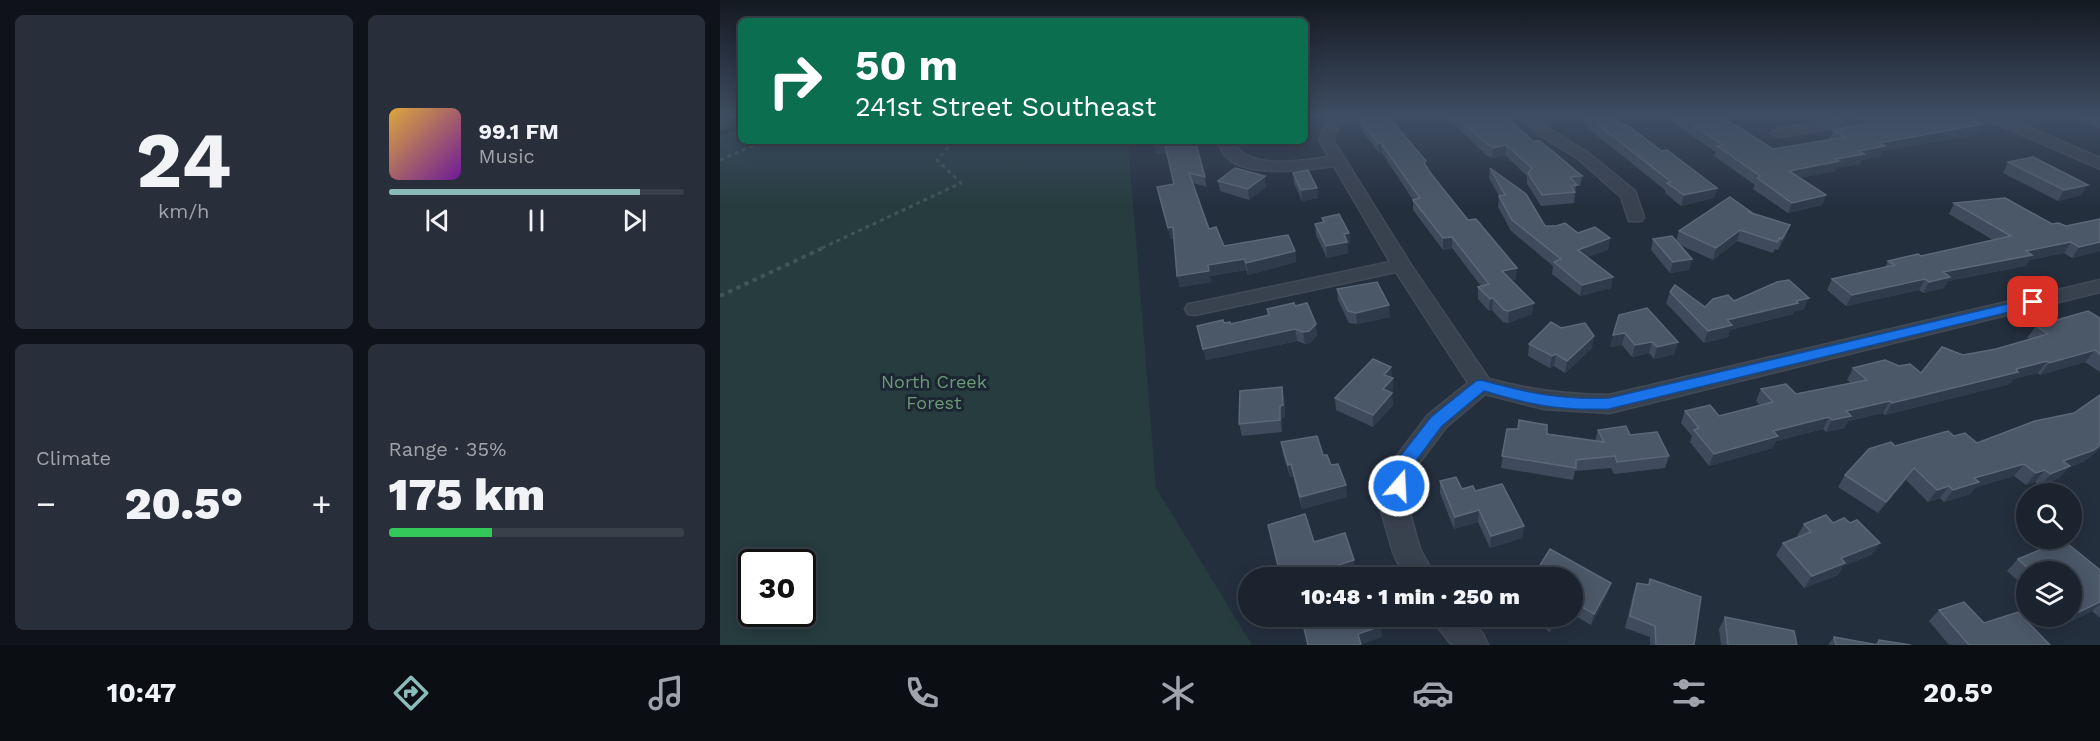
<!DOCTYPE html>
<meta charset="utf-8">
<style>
:root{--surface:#1b232e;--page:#282f3a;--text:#f1f3f6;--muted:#a0a4aa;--line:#39404a;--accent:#8bbbb9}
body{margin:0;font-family:"Work Sans",sans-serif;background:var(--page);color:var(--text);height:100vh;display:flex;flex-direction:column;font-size:22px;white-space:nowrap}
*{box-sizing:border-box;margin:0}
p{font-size:20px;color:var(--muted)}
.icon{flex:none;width:33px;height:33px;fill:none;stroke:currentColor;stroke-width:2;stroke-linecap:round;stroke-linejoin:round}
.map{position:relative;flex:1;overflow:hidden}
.sheet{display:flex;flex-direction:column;gap:15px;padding:15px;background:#0f1319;width:720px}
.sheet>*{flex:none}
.hud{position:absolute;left:18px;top:18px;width:570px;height:126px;border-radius:9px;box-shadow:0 3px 15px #0003,0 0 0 2px var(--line);background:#0b6e4f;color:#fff;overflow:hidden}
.controls{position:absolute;left:1296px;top:483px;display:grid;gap:12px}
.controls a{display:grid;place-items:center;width:66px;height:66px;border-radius:50%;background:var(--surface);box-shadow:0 3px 15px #0003,0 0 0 2px var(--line);font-size:30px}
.speed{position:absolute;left:18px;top:549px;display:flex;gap:12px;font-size:30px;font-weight:700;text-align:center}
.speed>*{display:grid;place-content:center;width:78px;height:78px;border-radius:50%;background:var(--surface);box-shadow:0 3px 15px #0003,0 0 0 2px var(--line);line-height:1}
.speed .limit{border:3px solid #111;border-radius:9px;background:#fff;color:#111}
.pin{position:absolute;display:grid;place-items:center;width:51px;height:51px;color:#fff;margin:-26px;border-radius:12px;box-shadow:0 3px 9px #0006}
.me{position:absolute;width:66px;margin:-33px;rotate:19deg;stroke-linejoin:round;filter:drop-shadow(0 0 4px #0008)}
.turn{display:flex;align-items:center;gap:21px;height:126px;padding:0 18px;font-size:27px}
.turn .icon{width:78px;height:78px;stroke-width:2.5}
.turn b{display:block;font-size:42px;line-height:51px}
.big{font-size:45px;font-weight:800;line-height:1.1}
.sheet .tile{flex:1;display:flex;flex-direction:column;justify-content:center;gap:9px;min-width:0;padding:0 21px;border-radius:9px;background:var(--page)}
.sheet .dial{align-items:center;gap:0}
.dial b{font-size:78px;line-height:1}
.song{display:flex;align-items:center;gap:18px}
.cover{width:72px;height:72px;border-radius:9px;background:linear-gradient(135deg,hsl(40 70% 55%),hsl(280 70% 35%))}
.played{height:6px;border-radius:3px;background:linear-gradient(90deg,var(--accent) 85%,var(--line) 85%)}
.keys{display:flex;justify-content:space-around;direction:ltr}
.heat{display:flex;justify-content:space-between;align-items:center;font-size:33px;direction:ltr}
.charge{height:9px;border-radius:4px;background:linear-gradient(90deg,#34c759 35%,var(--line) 0)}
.sheet .tiles{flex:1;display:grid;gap:15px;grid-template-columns:repeat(2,1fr)}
.trip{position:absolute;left:518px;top:567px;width:345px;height:60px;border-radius:30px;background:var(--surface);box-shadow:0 3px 15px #0003,0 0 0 2px var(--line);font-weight:800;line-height:60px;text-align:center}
.tabs{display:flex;height:96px;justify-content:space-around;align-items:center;background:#0b0e12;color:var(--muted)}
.tabs .icon{width:42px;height:42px}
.tabs .current{color:var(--accent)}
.tabs b{font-size:27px;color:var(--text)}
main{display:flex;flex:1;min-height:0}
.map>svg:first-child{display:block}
.green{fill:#263c3f;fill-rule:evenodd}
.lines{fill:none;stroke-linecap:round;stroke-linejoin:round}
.stream{stroke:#17263c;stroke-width:4.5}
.minor-casing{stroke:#414a57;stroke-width:3}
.path-far1{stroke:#3f5557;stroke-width:3;stroke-dasharray:4 4;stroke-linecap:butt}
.path{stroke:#3f5557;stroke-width:4;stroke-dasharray:4.5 4.5;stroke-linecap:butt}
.minor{fill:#38414e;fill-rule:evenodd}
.wall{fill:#3f4b5c}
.shaded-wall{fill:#2f3b4b}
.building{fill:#4b5868;stroke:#5c6777;stroke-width:1.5}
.route{fill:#1a73e8;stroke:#114b97;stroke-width:1.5}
.labels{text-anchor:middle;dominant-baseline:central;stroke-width:6;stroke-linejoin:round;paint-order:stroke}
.park-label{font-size:18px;fill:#6b9a76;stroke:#1d2633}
</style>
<main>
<section class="sheet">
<div class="tiles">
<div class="tile dial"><b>24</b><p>km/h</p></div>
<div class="tile">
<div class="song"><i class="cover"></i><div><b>99.1 FM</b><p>Music</p></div></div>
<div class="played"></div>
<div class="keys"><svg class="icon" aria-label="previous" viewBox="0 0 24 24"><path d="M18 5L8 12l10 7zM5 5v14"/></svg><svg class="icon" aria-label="pause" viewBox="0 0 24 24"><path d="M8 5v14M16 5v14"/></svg><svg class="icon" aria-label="next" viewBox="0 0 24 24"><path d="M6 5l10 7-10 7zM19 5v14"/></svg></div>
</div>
<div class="tile"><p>Climate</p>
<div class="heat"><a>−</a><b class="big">20.5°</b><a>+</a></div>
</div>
<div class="tile"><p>Range · 35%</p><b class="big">175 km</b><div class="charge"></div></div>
</div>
</section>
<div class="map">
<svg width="1380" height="645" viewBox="0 0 1380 645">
<rect width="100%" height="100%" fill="#242f3e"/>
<path class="green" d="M0,116H21V141H408L436,488L532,645H0ZM32,562H82V614H32Z"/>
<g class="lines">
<path class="stream" d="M0,133L21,127"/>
<g class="minor-casing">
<g id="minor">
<path d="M614,116H631L618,128L613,140L691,265L769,379C809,390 848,395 889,395L1380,280V292L889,413L824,409L765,394L726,427L696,467L688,507L700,549L716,578H685L673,552L660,507L671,464L708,415L748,383L676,272L475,315L468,314L465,309L468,304L475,303L670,262L614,166C587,170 522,179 504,154C501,151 500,145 499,141H513C526,171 582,161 609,157L599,140L603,129Z"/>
<path d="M801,116H816L831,130L867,152L915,191L924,217L921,221H909L901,197L857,158L821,136Z"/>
<path d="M1134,116H1168L1161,120L1058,137L1051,133L1058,129Z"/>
<path d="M1264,116H1283L1380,158V169L1266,119Z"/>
<path d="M713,616H748L763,634L768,645H732L717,626Z"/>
</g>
</g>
<g class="path-far1">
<path d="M0,160L44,141"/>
<path d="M102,248L241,183L217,160L234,141"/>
</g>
<path class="path" d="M0,296L105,247"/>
<use href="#minor" class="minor"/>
</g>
<g class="wall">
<path d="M726,116H785L813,141L862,176L860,186H856L854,203L821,206L807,184V176L785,155L772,158L766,155L726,117Z"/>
<path d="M865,116H887L942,151L997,188L994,198L961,206L945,193V190L864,125Z"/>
<path d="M944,116H1008L1002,117L1053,149L1110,140L1113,130L1135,126L1139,117L1203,119L1258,134L1162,151L1160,156L1141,160L1140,164L1116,168L1115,171L1080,178L1106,195L1102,205L1068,213L1033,189L1035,185L994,156L996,152Z"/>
<path d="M1359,116H1380V128H1378L1357,119Z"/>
<path d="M639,119L706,166L712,175L796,279L791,280L812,314L788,323L783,322L772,310L769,311L758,299V287L761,286L732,248L723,250L693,210V200L662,153H659L640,128Z"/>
<path d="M419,141H475L487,187L473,183L489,229L504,246L575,251L576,262L528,275L526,270L490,276L491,282L460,287L457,276L454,238L451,239L439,197L454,184L447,155H445L444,153L436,154L434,144L420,146Z"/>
<path d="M1288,162L1361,195L1338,201L1283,173Z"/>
<path d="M770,168L825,226L890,238L888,250L867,257L891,288L860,296L832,274L833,266L791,231L778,207L779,196L769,178Z"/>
<path d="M573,173L598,198L582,201L574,183Z"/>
<path d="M498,181L546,187L529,200L500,191Z"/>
<path d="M1234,203L1332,224L1346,226L1380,219V251L1352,258L1344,253L1310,260L1305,266L1228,281L1224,288L1203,293L1199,290L1126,306L1107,290L1112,279L1165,267L1168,261L1201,256L1273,240L1229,214Z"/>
<path d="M1031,212L1030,213L1066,236L1058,250L1055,249L1053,253L1017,241L993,260L958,244L972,259L969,270L950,273L931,250L933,239L956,241L959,231Z"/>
<path d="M602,218L630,244H627L628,253L607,258L596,235L595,224L603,222Z"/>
<path d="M617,289L670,317L637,324L629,323L618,300Z"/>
<path d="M950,292L985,307L1014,301L1084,309L1074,311L1073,314L1010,330L1008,337L984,343L946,303Z"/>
<path d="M575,306L597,335L590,343L585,344L577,341L486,360L477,326L504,323L511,324L548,315L547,309Z"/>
<path d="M899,315L958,342L954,354L934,359L929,353L912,357L902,345L890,347Z"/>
<path d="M1380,318V372L1365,362L1320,375L1318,373L1293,379L1290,384L1165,415L1163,413L1128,421L1124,428L1106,432L1103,429L1056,441L1052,448L989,466L970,442L972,436L961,423L965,411L999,416L1040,405L1036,401L1041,389L1076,394L1131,383L1127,380L1133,368L1179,366L1201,373L1243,355L1276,349L1310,339L1307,338L1316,326Z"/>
<path d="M809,344L872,348L845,373L834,366L830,368L808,356Z"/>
<path d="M672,378L673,390L671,392L673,405L653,427L616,410L615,398Z"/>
<path d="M562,387L564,399L565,417L562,418V432L522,436L519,424Z"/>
<path d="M1380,395V449L1363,462L1349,467L1339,478L1320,486L1315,482L1306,485L1294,476L1256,487L1250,494L1224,502L1220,498L1208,502L1186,480L1158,513L1118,487L1125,475L1175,446L1234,436L1257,443L1354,413Z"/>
<path d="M787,429L875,441L878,430L910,435L949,456L945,468L894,474L891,468L855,471L853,480L781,468Z"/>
<path d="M561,442L603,455L611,465L627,497L582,509L573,476L570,477L563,454Z"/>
<path d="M720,481L742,489L755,491L804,526L802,538L770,548L758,522L734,529L720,493Z"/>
<path d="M1113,523H1130L1160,543L1151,555L1123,566L1118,575L1084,588L1056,555L1063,543L1078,537L1077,536L1084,524Z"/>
<path d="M1298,559L1380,570V618L1372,611L1346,624L1338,616H1352V572H1306V588L1287,571Z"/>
<path d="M852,578L891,583L887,594L871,625L852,614Z"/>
<path d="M930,579L974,645H930V637L905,628L913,595L917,583L928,585Z"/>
<path d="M1219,610L1264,623L1330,645H1229L1209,621Z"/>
<path d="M805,616H838L830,632Z"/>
<path d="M1005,617L1077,645H1001L999,629Z"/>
<path d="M1114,637L1155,644L1159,640L1191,645H1108Z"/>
</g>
<g class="shaded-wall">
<path d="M1263,124L1258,134L1162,151L1160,156L1141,160L1140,164L1116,168L1115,171L1065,181L1069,171L1116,159L1159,143Z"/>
<path d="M419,141H433L434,144L420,146Z"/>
<path d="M442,143L445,145L447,155H445L444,153L436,154L434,144Z"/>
<path d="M658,143H661L662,153H659Z"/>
<path d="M786,145L785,155L772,158L773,148Z"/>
<path d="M545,176L546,187L529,200L528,189Z"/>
<path d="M1368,185L1361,195L1338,201L1344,190Z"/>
<path d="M597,188L598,198L582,201L581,190Z"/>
<path d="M997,188L994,198L961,206L964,195Z"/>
<path d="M1106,195L1102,205L1068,213L1072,203Z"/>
<path d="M1070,225L1066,236L1058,250L1062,239Z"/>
<path d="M453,227L456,238L451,239L448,228Z"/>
<path d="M1020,230L1017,241L993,260L996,248Z"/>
<path d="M629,233L630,244H627L628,253L607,258L606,246L624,234Z"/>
<path d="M732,237V248L723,250V238Z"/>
<path d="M890,238L888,250L856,261L858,250Z"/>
<path d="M1351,242L1344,253L1310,260L1305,266L1228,281L1224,288L1203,293L1209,282L1223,272L1306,251Z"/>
<path d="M1380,242V251L1352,258L1359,247Z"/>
<path d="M575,251L576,262L528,275L526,263Z"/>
<path d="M524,259L526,270L490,276L491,282L460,287L457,276L488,265Z"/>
<path d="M972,259L969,270L950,273L953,262Z"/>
<path d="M797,268L796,279L781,283L782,271Z"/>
<path d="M893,277L891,288L860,296L862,285Z"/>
<path d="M1205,279L1199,290L1126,306L1132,295Z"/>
<path d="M773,298L772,310L769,311L770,299Z"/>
<path d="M1089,298L1084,309L1074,311L1073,314L1010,330L1008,337L984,343L988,331L1007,320Z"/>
<path d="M814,303L812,314L788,323L789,311Z"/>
<path d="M669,305L670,317L637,324L636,313Z"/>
<path d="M596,324L597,335L590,343L585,344L583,332Z"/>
<path d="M575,329L577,341L486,360L483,349Z"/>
<path d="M905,333L902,345L890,347L893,335Z"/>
<path d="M874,336L872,348L845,373L847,361Z"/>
<path d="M932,342L929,353L912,357L915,345Z"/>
<path d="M958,342L954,354L934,359L937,347Z"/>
<path d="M1375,350L1365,362L1320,375L1329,363Z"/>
<path d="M836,354L834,366L830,368L832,356Z"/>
<path d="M1327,361L1318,373L1293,379L1290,384L1165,415L1172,403Z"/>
<path d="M671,367L672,379L664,375Z"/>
<path d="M673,378V390L663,401V389Z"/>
<path d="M562,387L564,399L565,417L562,418V432L560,420V406Z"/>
<path d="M672,393L673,405L653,427V415Z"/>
<path d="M1170,401L1163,413L1128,421L1124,428L1106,432L1112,420L1126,411Z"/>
<path d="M1109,417L1103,429L1056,441L1052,448L989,466L994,454L1053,431Z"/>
<path d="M1380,445V449L1363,462L1349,467L1339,478L1320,486L1343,461Z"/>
<path d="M571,464L573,476L570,477L568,465Z"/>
<path d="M1304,464L1294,476L1256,487L1250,494L1224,502L1233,490L1254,478Z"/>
<path d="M1194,468L1186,480L1158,513L1166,502Z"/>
<path d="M1325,470L1315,482L1306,485L1316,473Z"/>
<path d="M626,485L627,497L582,509L580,497Z"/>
<path d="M1229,486L1220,498L1208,502L1217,490Z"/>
<path d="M759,510L758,522L734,529L735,517Z"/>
<path d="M804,526L802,538L770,548L771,536Z"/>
<path d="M1160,543L1151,555L1123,566L1118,575L1084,588L1092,576L1121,558Z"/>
<path d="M634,560L635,572L617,578H578Z"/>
<path d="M891,583L887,594L871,625L874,614Z"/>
<path d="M1380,602V604L1372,611L1346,624L1359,612Z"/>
<path d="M834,616H838L830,632L832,620Z"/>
<path d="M661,626L662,637L640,645L638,634Z"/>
</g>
<g class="building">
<path d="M656,116H668L706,161L704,163L712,175L748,220L756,219L797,268L782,271L814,303L789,311L784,310L773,298L770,299L758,287L769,284L732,237L723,238L693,200L700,198L661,143H658L639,119Z"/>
<path d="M735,116H785L813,141H820L862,176L850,177L857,185L851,186L855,192L822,195L808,173L812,168L786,145L773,148L767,144Z"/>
<path d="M867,116H887L911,128L942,151L947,150L997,188L964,195L947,183L951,182Z"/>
<path d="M960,116H1001L1053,149L1125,137L1113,130L1151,124L1139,117L1144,116H1198L1203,119L1219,116H1246L1263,124L1159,143L1165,146L1139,151L1144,154L1116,159L1119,161L1069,171L1106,195L1072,203L1037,178L1040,176L997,146L1003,145Z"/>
<path d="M433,141H475L485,177L469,173L489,229L496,227L504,246L568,235L575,251L526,263L524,259L488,265L489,271L457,276L453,227L448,228L437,187L454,184L445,145H442V143L434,144Z"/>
<path d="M1313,157L1368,185L1344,190L1288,162Z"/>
<path d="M515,168L545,176L528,189L498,181Z"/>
<path d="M770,168L806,194L825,226H836L845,223L858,233L875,227L890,238L858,250L893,277L862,285L834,262L841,259L792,220L779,196L785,195Z"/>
<path d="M588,170L597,188L581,190L573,173Z"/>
<path d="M1010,197L1031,212H1028L1070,225L1062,239L1060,238L1057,242L1020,230L996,248L959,231Z"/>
<path d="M1285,198L1332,224L1338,223L1346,226L1380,219V242L1359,247L1351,242L1306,251L1312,255L1223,272L1230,277L1209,282L1205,279L1132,295L1112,279L1175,265L1168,261L1198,254L1201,256L1291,236L1234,203Z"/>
<path d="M619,214L629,233L624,234L627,242L606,246L595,224L604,222L602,218Z"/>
<path d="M952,236L972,259L953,262L933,239Z"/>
<path d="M1069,280L1089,298L1076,301L1078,303L1007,320L1012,325L988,331L950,292L955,285L985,307L993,299L1008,295L1014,301L1057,282Z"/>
<path d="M657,282L669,305L636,313L628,311L617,289Z"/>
<path d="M574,303L575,306L587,303L596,324L589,331L583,332L575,329L483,349L477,326L503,320L504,323L510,322L511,324L549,315L547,309Z"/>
<path d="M927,308L958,342L937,347L932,342L915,345L905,333L893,335L899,315Z"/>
<path d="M1368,311L1380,318V354L1375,350L1329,363L1327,361L1296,369L1298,372L1172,403L1170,401L1126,411L1131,416L1112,420L1109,417L1053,431L1058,436L994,454L974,430L979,428L965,411L990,405L999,416L1053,402L1041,389L1066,384L1076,394L1147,380L1133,368L1165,360L1179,366L1190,364L1201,373L1222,347L1243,355L1276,349L1328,334L1316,326Z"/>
<path d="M831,322L841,328L865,323L874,336L847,361L836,354L832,356L809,344Z"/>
<path d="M653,359L671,367L664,375L673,378L663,389L672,393L653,415L615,398Z"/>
<path d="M562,387L563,405L560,406V420L519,424L520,391Z"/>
<path d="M1380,395V445L1374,450L1343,461L1350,466L1330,474L1325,470L1316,473L1304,464L1254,478L1259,482L1233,490L1229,486L1217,490L1194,468L1166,502L1125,475L1149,449L1171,442L1175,446L1228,431L1234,436L1245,433L1257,443L1315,421L1354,413Z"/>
<path d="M799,420L827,425V434L884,442L878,430L906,426L910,435L937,432L949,456L897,462L895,456L856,460V468L782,456L787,429H798Z"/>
<path d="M597,436L603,455H607L611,465L618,464L626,485L580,497L571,464L568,465L561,442Z"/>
<path d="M736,477L742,489L753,486L755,491L782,484L804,526L771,536L759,510L735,517L720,481Z"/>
<path d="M585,514L594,542L625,533L634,560L578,578H561L548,525Z"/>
<path d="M1106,515L1113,523L1124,518L1130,523L1137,520L1160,543L1121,558L1125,563L1092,576L1063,543L1091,532L1084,524Z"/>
<path d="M1343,540L1380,570V602L1359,612L1352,606V572H1312L1298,559Z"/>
<path d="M830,549L891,583L874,614L852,601V578H812Z"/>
<path d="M930,579L981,597L974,645H936L935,626L910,616L917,583L929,585Z"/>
<path d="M1244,602L1264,623L1298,612L1330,645H1249L1219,610Z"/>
<path d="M581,616H658L661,626L638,634L641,645H588Z"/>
<path d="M826,616H834L832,620Z"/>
<path d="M1005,617L1074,631L1077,645H1008Z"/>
<path d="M1114,637L1158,645L1159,640L1191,645H1116Z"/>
</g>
<linearGradient id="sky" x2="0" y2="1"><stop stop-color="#141a22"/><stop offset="0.56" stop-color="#3f4d63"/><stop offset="1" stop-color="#3f4d63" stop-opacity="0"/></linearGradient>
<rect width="1380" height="206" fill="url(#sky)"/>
<path class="route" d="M1313,298L1320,302L1318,305L889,409C840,411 811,405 764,391L722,426L692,466L685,491L679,493L673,491L671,486L678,459L711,417L756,381L761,380C809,393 839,400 889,398Z"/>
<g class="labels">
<g class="park-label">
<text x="214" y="381">North Creek<tspan x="214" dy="21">Forest</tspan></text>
</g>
</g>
</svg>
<div class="controls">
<a><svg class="icon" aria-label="search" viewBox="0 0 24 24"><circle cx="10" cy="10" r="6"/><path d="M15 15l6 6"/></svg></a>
<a><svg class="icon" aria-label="layers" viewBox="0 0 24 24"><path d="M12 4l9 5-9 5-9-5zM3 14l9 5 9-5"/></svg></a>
</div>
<div class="speed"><div class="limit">30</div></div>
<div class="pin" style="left:1313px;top:302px;background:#d93025"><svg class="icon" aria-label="arrive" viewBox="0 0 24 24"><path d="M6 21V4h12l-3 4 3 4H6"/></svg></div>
<svg class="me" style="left:679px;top:486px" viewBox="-20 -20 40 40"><circle r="17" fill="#1a73e8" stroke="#fff" stroke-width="3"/><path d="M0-11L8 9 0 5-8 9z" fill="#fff"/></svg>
<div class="trip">10:48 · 1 min · 250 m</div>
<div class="hud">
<div class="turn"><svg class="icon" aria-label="right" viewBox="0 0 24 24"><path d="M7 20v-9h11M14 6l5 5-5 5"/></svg><div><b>50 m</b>241st Street Southeast</div></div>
</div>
</div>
</main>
<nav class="tabs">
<b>10:47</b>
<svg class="icon current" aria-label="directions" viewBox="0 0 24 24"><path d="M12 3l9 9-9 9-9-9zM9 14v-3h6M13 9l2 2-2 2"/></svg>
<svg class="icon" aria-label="music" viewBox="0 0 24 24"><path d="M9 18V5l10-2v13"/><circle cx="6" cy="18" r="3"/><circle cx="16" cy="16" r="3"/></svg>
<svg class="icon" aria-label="phone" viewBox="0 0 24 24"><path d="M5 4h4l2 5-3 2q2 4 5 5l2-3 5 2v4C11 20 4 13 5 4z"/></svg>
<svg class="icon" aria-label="climate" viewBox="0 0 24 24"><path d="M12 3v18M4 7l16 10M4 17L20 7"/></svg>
<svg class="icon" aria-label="car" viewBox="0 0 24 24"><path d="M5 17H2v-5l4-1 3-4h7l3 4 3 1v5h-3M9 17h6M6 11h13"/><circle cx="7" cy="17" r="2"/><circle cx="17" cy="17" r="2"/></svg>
<svg class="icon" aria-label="filters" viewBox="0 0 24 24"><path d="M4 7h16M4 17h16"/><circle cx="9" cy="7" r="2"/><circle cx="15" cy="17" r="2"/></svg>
<b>20.5°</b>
</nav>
